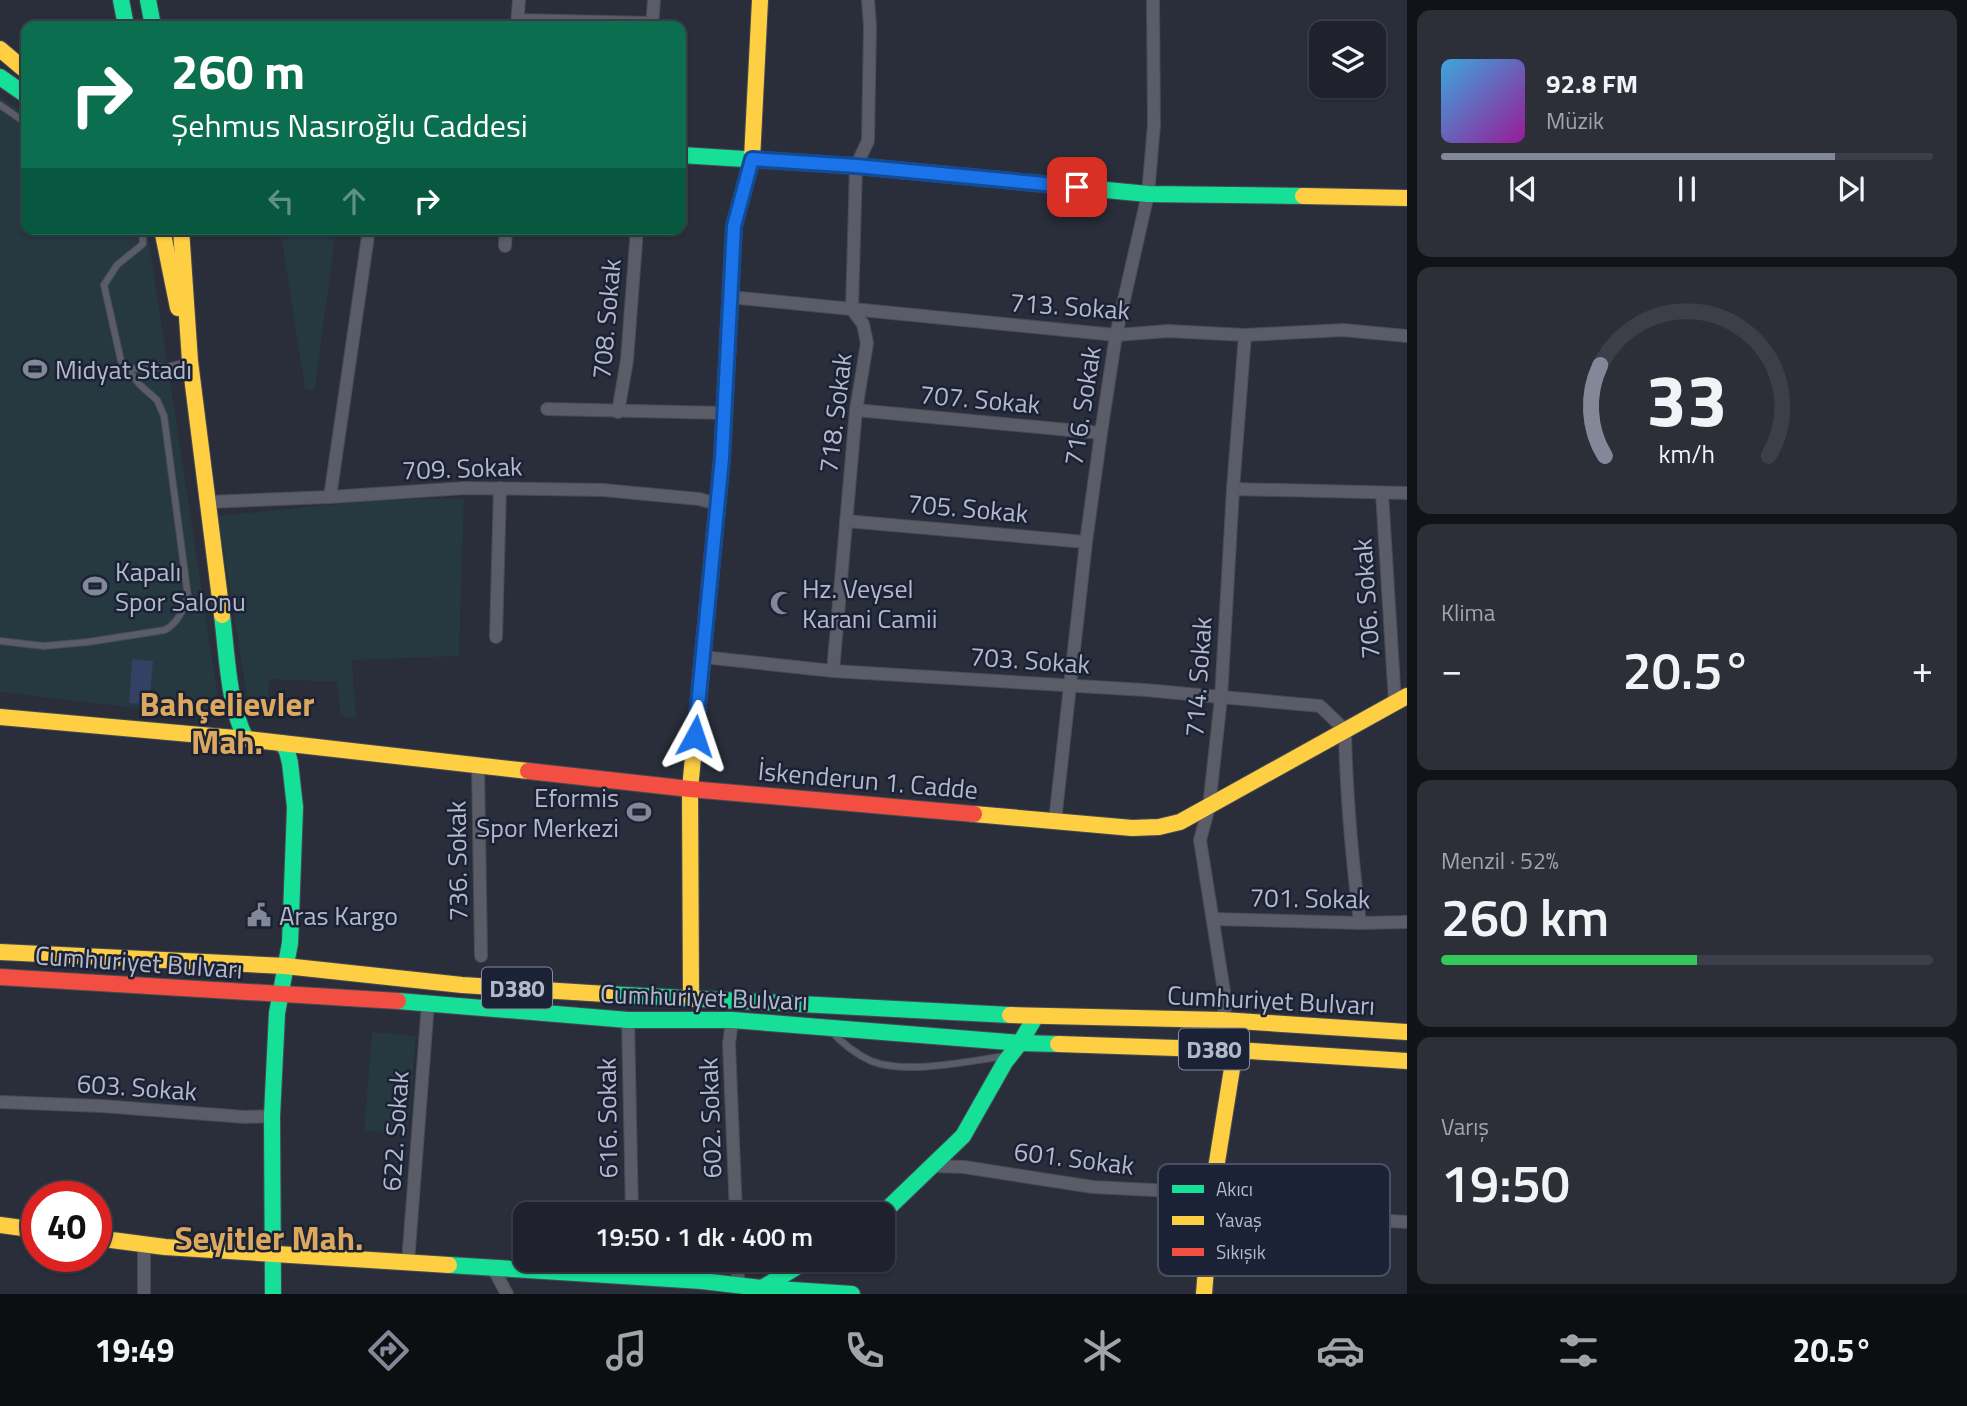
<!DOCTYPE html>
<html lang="tr">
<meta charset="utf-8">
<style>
:root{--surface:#1f222c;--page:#2c2f38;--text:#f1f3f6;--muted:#a1a4a9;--line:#3c3f48;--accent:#838898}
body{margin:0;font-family:"Titillium Web",sans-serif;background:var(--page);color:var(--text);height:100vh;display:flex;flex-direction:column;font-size:26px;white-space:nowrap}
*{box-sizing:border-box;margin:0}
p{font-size:23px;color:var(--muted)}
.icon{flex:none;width:38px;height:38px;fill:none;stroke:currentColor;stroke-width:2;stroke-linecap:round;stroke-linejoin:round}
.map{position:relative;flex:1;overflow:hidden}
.details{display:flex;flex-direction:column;gap:10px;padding:10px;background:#111318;width:560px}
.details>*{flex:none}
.hud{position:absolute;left:21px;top:21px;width:665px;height:214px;border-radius:14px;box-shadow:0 2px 5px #0004,0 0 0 2px var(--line);background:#0b6e4f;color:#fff;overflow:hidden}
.controls{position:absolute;left:1309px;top:21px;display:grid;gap:14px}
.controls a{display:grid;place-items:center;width:77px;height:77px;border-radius:14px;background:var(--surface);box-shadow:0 2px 5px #0004,0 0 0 2px var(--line);font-size:35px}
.speed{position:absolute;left:21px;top:1181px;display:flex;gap:14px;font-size:35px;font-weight:700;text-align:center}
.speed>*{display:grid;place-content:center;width:91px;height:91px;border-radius:50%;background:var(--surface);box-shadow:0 2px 5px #0004,0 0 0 2px var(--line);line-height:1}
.speed .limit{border:10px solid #d22;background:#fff;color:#111}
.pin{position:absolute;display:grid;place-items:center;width:60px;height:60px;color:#fff;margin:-30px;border-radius:14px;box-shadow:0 4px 10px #0006}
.me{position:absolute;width:77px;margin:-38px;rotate:5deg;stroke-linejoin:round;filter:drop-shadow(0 0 5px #0008)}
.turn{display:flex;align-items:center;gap:24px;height:147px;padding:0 35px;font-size:32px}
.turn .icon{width:91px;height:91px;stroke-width:2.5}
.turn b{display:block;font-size:49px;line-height:60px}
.lanes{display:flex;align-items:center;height:66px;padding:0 35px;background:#0003;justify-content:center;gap:35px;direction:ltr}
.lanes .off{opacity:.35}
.big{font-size:52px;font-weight:600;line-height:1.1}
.details .card{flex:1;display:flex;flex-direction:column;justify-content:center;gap:10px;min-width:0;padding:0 24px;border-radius:14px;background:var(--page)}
.details .dial{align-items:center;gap:0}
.dial svg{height:182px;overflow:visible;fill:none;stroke:var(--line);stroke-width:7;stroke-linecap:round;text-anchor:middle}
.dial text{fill:var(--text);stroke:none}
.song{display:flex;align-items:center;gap:21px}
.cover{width:84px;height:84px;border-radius:10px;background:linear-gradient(135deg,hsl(200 70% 55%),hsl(300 70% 35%))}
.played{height:7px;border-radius:4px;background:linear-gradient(90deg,var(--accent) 80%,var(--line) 80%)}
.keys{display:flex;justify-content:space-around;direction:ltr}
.heat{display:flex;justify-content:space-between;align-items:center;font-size:38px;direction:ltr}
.charge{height:10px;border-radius:5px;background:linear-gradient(90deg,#34c759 52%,var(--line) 0)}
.trip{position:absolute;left:513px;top:1202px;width:382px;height:70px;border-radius:14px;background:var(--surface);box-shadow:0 2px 5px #0004,0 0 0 2px var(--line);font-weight:600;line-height:70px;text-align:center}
.tab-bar{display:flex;height:112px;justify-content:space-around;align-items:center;background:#0c0e12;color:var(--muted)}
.tab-bar .icon{width:49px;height:49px}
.tab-bar .selected{color:var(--accent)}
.tab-bar b{font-size:32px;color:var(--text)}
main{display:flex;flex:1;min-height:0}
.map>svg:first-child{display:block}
.green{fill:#263840}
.water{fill:#344064}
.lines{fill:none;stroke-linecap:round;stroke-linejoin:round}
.lane-casing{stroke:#474b53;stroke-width:8}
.street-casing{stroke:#474b53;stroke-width:14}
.fast-casing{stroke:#474b53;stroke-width:18}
.slow-casing{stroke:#474b53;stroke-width:18}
.jam-casing{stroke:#474b53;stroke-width:18}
.lane{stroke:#5a5c67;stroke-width:6}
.street{stroke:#5a5c67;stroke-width:12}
.fast{stroke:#16e098;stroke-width:16}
.slow{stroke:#ffcf43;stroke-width:16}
.jam{stroke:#f24e42;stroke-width:16}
.route-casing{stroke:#114b97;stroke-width:18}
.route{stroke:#1a73e8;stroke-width:12}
.labels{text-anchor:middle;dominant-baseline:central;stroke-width:5;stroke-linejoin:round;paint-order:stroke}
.shield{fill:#1c2235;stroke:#868b9d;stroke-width:2}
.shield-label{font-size:24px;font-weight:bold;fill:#b3b8ca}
.street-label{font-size:26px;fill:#b3b8ca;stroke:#1c2235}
.poi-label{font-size:26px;fill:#b3b8ca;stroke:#1c2235;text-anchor:start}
.district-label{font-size:33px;font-weight:bold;fill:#dca85d;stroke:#1c2235}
.key{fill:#1c2235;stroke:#494f62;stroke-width:2}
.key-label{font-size:19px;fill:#b3b8ca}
</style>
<main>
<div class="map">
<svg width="1407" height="1294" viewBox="0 0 1407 1294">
<rect width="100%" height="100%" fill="#292e3a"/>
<g class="green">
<path d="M0,96L26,115V229H147L221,718L0,692Z"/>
<path d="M280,229H336L315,388L311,391L305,388Z"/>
<path d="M464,498L459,656L352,660L356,718L341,716L337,682L269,679L268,705L248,701L218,516L378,500Z"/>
<path d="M372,1032L416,1036L407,1134L364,1130Z"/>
</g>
<path class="water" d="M132,659L153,661L149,704L129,703Z"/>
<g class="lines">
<g class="lane-casing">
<g id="lane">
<path d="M0,105L26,123"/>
<path d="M127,369L168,367L188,362"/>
<path d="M0,641L44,646L88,642L165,630C178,623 183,610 188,597L164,416L157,400L140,385L121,361L104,285L117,265L143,244L142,229"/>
<path d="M832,1032C843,1044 856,1054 871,1061C906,1075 968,1061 1006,1056"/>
</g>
</g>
<g class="street-casing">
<g id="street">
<path d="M518,20L652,23"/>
<path d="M517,26L519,0"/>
<path d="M652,26L654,0"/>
<path d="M505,246L506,229"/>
<path d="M730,297L1116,335L1168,331L1245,335L1343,330L1407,336"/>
<path d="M547,409L724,413"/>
<path d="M856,410L1101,433"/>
<path d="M618,412L627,360L637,229"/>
<path d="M1233,489L1407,493"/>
<path d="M1382,493L1395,702"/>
<path d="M330,497L369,229"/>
<path d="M207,502L330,497L465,488L603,490L699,499L717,504"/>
<path d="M846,521L1086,542"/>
<path d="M496,637L500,488"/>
<path d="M703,657L833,671L1145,690L1320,706L1345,730C1346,795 1352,858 1360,923"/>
<path d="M833,671L856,410L867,343L863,324L852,309L856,166L868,141L870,26L868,0"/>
<path d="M478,765L481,956"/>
<path d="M1055,821L1086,542L1101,433L1116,335L1148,194L1154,125L1153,0"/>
<path d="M1213,919L1360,923L1407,922"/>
<path d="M628,1020L632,1214"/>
<path d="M732,1020L729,1044L736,1214"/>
<path d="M1222,1020L1226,1004L1200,840L1209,807L1221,698L1233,489L1245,335"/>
<path d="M0,1102L102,1106L245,1117L272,1116"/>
<path d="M931,1166L964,1167L1093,1187L1212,1193"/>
<path d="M1211,1210L1407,1222"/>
<path d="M632,1260V1277"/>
<path d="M736,1260L739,1284"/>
<path d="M408,1262L428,1003"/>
<path d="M493,1268L507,1294"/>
<path d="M144,1294V1245"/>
</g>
</g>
<g class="fast-casing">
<g id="fast">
<path d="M121,0L126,26"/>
<path d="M148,0L153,26"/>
<path d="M0,77L26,95"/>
<path d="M681,155L856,166L1148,194L1303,196"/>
<path d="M222,615C227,653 228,705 246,739"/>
<path d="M606,994L1010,1015"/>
<path d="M398,1001L628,1020H732L1020,1043L1058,1044"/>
<path d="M882,1214L963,1136L1005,1062L1020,1043L1036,1016"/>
<path d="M449,1265L702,1281L761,1288L852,1294"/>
<path d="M762,1288L808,1260"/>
<path d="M273,1294L272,1116L277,1013L290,943L295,807L290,763L287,751L282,743"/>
</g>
</g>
<g class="slow-casing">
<g id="slow">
<path d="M0,49L26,71"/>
<path d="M1303,196L1407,198"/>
<path d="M162,229L178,308"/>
<path d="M181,229L190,361L222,615"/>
<path d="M727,360L734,226L752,159L760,0"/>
<path d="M0,717L246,739L528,771"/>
<path d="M974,814L1132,828L1159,827L1180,822L1407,696"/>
<path d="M0,952L285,966L462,985L606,994"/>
<path d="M691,999L690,789L698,705"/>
<path d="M1010,1015L1222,1020L1407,1032"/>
<path d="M1058,1044L1235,1050L1407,1061"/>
<path d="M0,1225L37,1230"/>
<path d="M96,1238L165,1247L449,1265"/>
<path d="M1204,1294L1212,1193L1235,1050"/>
</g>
</g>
<g class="jam-casing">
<g id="jam">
<path d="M698,705L722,458L727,360"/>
<path d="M528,771L690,789L974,814"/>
<path d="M0,977L398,1001"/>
</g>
</g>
<use href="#lane" class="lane"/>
<use href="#street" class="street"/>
<use href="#fast" class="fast"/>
<use href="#slow" class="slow"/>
<use href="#jam" class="jam"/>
</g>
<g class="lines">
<g class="route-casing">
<path id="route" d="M695,736L722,458L734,226L752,159L856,166L1077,187"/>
</g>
<use href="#route" class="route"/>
</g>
<defs>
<g id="stadium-bare" transform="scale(1.89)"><path d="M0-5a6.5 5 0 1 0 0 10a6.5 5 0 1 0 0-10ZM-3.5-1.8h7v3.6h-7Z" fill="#838898" stroke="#1c2235" stroke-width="2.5" paint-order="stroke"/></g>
<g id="mosque-bare" transform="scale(1.89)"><path d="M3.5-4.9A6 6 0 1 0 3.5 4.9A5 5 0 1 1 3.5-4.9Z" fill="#838898" stroke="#1c2235" stroke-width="2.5" paint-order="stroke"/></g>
<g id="civic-bare" transform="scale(1.89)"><path d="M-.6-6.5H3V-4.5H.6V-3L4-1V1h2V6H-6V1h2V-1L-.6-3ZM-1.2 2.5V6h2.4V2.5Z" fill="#838898" stroke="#1c2235" stroke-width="2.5" paint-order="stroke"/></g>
</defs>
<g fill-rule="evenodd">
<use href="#stadium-bare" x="35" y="369"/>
<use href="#stadium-bare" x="95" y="586"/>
<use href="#mosque-bare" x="782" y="603"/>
<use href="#stadium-bare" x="639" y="812"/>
<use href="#civic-bare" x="259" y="915"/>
</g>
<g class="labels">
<g class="shield">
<rect x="482" y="967.5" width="70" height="41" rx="5"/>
<rect x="1179" y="1028.5" width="70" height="41" rx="5"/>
</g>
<g class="shield-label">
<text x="517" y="988">D380</text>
<text x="1214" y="1049">D380</text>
</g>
<g class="street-label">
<text transform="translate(1070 306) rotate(4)">713. Sokak</text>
<text transform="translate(606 319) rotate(-85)">708. Sokak</text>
<text transform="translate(980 399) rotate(5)">707. Sokak</text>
<text transform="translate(1082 406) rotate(-81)">716. Sokak</text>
<text transform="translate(835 413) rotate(-83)">718. Sokak</text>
<text transform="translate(462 468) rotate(-2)">709. Sokak</text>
<text transform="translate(968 508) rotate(5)">705. Sokak</text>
<text transform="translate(1366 599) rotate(-94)">706. Sokak</text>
<text transform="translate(1030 660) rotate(4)">703. Sokak</text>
<text transform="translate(1198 677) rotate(-86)">714. Sokak</text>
<text transform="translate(868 780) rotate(5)">İskenderun 1. Cadde</text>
<text transform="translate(457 861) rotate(-91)">736. Sokak</text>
<text transform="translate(1310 898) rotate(1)">701. Sokak</text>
<text transform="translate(139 962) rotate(4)">Cumhuriyet Bulvarı</text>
<text transform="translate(704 997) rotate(2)">Cumhuriyet Bulvarı</text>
<text transform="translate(1271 1000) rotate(3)">Cumhuriyet Bulvarı</text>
<text transform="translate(137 1087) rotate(4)">603. Sokak</text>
<text transform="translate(607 1118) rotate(-91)">616. Sokak</text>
<text transform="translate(710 1118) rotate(-92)">602. Sokak</text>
<text transform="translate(395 1131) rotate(-86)">622. Sokak</text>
<text transform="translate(1074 1158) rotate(7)">601. Sokak</text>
</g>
<g class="poi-label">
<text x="55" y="369">Midyat Stadı</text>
<text x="115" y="571">Kapalı<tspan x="115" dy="30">Spor Salonu</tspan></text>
<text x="802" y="588">Hz. Veysel<tspan x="802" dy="30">Karani Camii</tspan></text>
<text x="619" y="797" text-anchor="end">Eformis<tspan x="619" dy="30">Spor Merkezi</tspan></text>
<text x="279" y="915">Aras Kargo</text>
</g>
<g class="district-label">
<text x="227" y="704">Bahçelievler<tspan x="227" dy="38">Mah.</tspan></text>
<text x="269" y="1238">Seyitler Mah.</text>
</g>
</g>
<rect x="1158" y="1164" width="232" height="112" rx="10" class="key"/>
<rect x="1172" y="1185" width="32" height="8" fill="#16e098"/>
<rect x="1172" y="1216" width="32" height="9" fill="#ffcf43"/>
<rect x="1172" y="1248" width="32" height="8" fill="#f24e42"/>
<g class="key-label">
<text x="1216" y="1196">Akıcı</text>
<text x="1216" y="1227">Yavaş</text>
<text x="1216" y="1259">Sıkışık</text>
</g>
</svg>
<div class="controls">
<a><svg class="icon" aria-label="layers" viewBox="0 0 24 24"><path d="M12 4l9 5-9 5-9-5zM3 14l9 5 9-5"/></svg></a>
</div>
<div class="speed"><div class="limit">40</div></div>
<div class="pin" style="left:1077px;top:187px;background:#d93025"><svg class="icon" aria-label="arrive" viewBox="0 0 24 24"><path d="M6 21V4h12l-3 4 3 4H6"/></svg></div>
<svg class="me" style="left:695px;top:736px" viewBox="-20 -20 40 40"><path d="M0-17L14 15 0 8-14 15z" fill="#1a73e8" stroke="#fff" stroke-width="4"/></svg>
<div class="trip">19:50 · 1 dk · 400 m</div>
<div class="hud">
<div class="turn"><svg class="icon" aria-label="right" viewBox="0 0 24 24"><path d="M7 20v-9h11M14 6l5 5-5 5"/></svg><div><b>260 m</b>Şehmus Nasıroğlu Caddesi</div></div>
<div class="lanes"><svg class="icon off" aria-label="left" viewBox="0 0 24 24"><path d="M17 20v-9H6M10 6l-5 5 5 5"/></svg><svg class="icon off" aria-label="ahead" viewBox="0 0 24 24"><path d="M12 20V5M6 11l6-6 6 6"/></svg><svg class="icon" aria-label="right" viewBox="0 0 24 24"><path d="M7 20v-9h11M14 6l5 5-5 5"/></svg></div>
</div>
</div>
<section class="details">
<div class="card">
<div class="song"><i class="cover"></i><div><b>92.8 FM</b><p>Müzik</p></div></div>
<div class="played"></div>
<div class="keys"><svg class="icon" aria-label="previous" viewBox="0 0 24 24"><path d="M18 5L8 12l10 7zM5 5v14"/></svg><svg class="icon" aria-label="pause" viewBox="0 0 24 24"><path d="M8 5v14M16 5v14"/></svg><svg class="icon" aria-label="next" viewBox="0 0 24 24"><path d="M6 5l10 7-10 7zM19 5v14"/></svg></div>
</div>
<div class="card dial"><svg viewBox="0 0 100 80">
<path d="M14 69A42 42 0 1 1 86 69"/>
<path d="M14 69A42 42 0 0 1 12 29" stroke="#838898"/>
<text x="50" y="56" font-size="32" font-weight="700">33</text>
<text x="50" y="72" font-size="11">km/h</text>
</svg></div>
<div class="card"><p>Klima</p>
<div class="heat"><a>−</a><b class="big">20.5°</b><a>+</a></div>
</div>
<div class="card"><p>Menzil · 52%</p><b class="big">260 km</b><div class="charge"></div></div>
<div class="card"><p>Varış</p><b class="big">19:50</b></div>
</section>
</main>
<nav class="tab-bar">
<b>19:49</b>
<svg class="icon selected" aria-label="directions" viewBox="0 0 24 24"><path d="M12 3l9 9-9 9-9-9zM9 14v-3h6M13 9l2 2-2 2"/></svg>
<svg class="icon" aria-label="music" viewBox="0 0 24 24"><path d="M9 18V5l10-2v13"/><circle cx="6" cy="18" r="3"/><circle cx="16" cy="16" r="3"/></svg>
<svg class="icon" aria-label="phone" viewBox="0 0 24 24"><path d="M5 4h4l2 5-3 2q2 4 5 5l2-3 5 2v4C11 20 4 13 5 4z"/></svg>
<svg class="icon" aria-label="climate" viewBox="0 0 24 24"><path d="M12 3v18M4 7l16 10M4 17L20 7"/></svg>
<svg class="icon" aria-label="car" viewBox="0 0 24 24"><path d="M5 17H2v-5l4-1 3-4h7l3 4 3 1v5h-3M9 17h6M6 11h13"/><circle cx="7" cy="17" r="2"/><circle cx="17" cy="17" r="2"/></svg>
<svg class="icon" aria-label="filters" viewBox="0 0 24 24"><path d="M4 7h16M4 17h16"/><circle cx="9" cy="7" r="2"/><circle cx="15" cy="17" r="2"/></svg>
<b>20.5°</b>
</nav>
